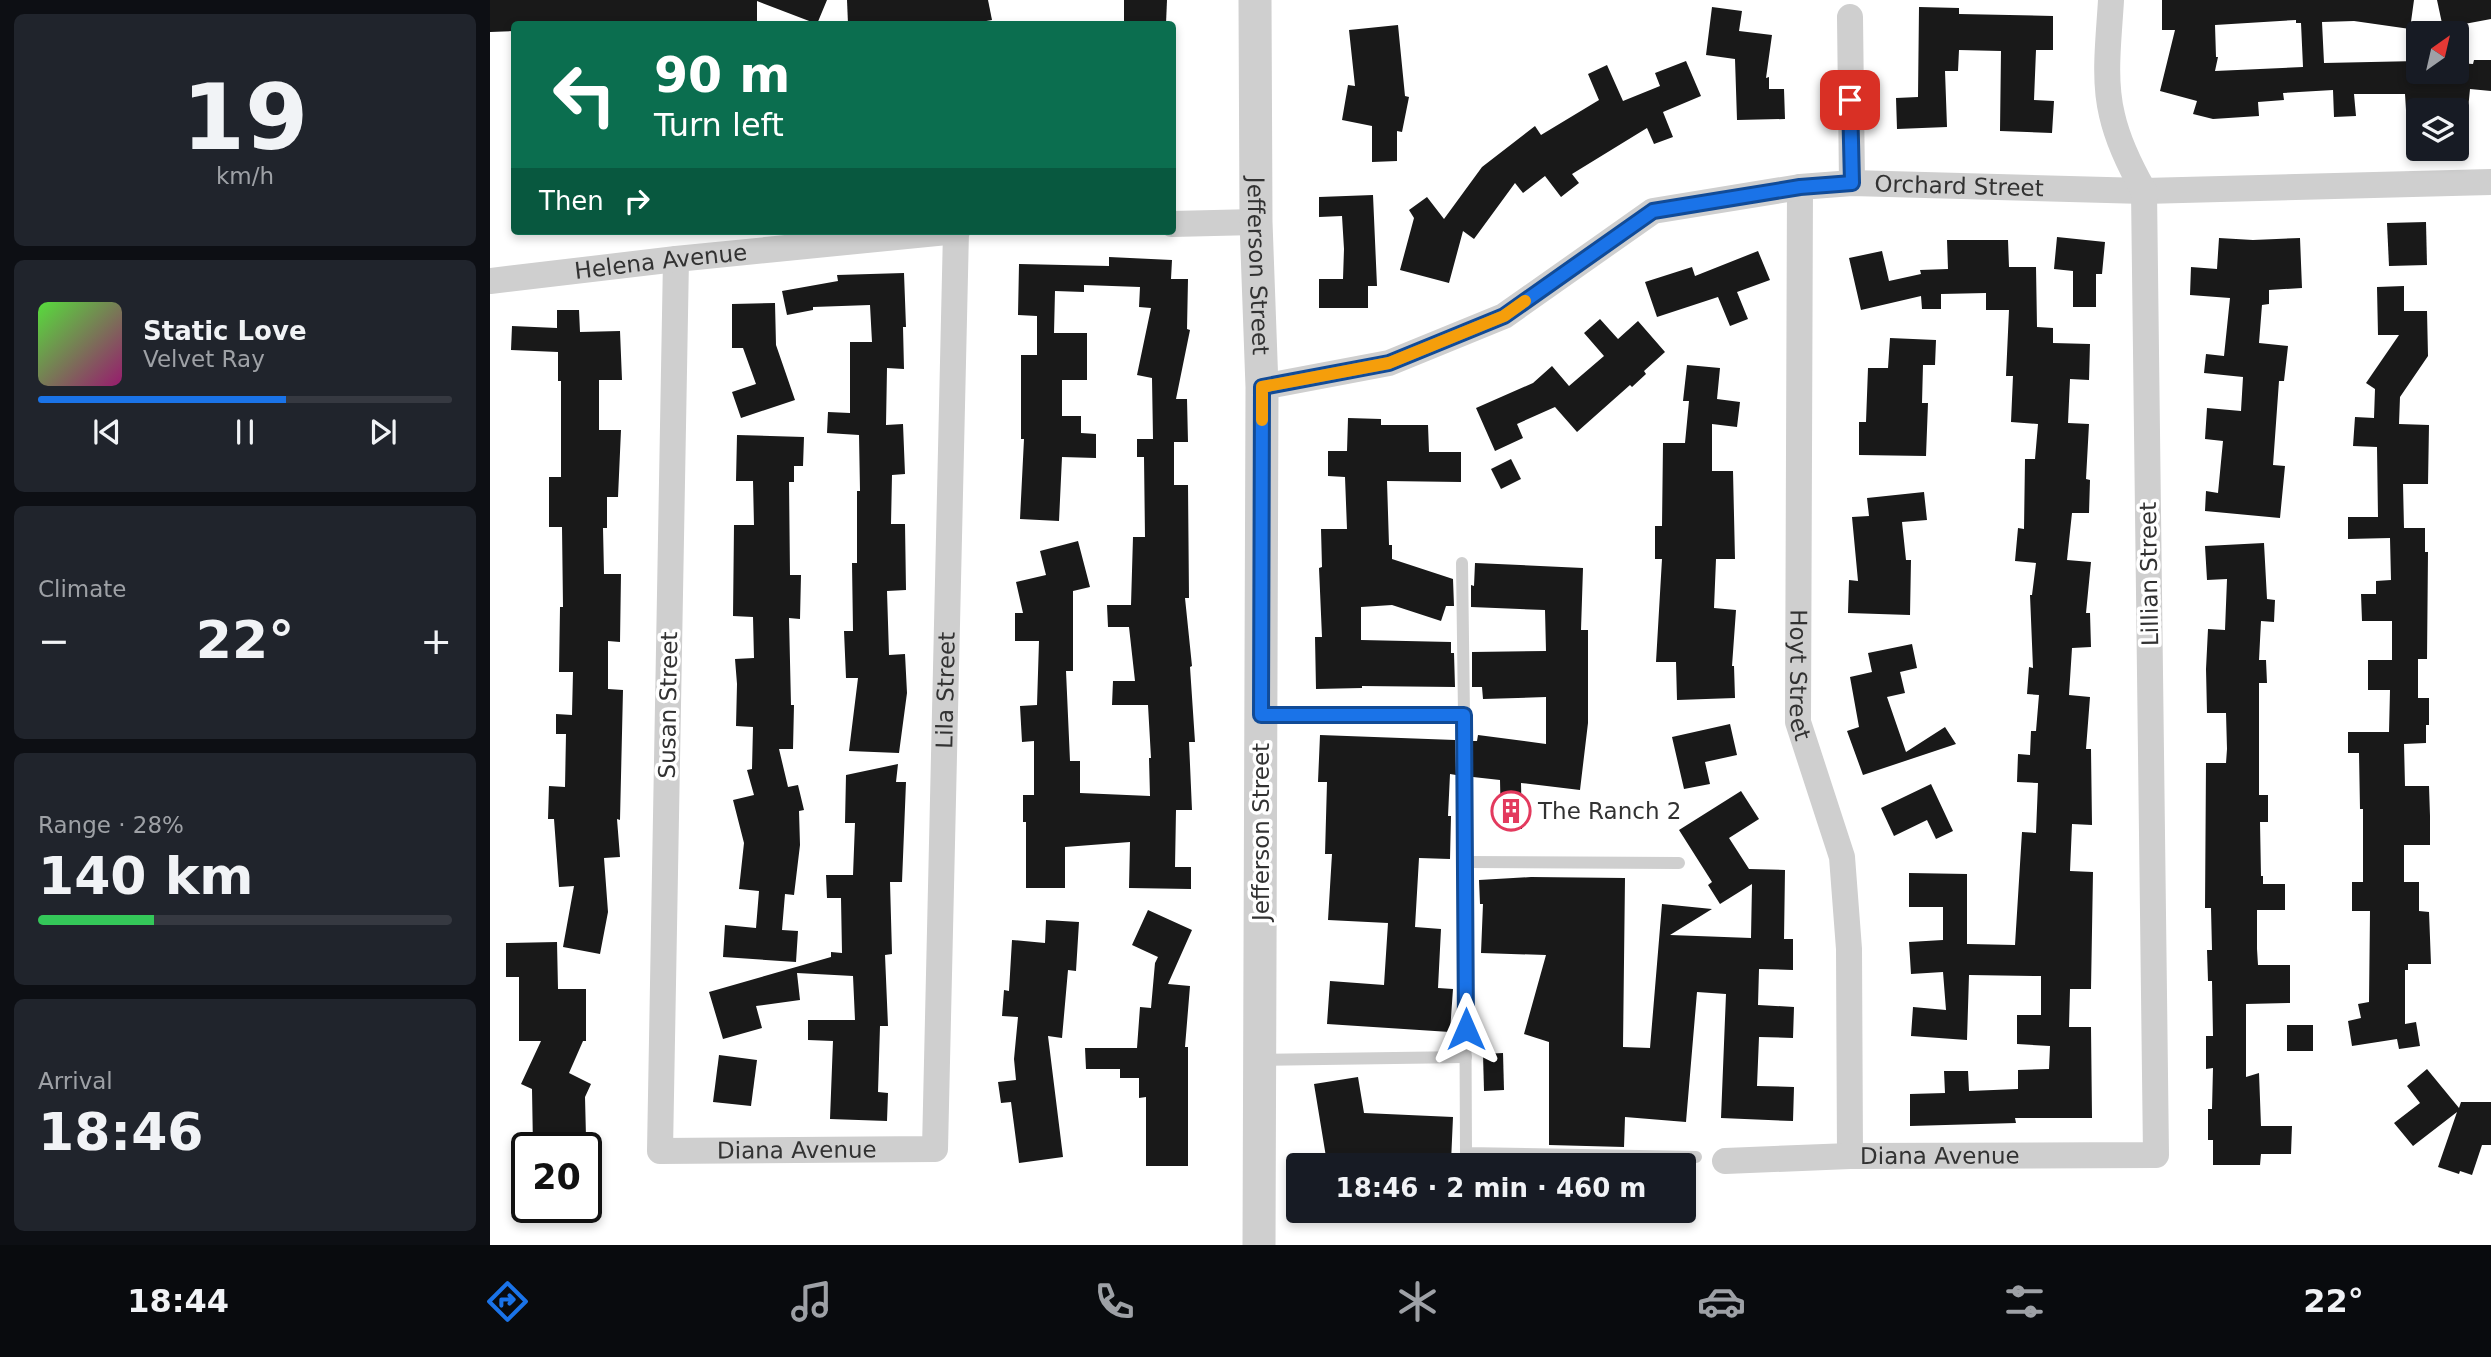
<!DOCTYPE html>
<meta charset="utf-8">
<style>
:root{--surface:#171b24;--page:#20242c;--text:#f1f3f6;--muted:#9ea1a6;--line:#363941;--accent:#1a73e8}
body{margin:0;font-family:"DejaVu Sans",sans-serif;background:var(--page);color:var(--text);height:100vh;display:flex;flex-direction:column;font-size:26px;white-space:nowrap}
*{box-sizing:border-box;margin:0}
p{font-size:23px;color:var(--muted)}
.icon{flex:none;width:38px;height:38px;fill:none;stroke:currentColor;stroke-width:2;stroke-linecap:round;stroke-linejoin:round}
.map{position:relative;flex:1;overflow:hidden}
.sheet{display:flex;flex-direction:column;gap:14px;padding:14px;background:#0d0f14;width:490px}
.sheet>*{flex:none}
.hud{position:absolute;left:21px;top:21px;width:665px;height:214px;border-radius:7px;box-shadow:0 4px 10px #0003;background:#0b6e4f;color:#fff;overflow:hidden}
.needle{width:46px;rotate:34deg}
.controls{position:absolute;left:1916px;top:21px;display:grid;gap:14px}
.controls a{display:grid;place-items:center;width:63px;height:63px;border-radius:7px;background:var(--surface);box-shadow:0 4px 10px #0003;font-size:35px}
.speed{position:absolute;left:21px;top:1132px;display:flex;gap:14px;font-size:35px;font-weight:700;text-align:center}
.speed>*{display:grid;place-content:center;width:91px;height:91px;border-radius:50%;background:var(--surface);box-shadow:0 4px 10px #0003;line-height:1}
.speed .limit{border:4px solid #111;border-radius:10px;background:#fff;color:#111}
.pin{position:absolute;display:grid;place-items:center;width:60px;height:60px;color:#fff;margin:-30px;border-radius:14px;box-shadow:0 4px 10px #0006}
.me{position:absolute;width:77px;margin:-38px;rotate:0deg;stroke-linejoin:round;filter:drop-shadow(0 0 5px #0008)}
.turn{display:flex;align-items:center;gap:24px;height:147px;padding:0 28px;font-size:32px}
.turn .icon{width:91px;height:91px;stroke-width:2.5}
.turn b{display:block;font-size:49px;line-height:60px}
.then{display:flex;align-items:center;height:66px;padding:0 28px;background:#0003;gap:14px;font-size:26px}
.big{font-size:52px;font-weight:700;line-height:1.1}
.sheet .widget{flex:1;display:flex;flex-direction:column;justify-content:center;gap:10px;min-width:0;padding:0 24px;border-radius:10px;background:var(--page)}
.sheet .dial{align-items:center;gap:0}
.dial b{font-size:91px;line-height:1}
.song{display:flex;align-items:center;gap:21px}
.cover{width:84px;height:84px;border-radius:10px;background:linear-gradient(135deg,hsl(110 70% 55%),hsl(320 70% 35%))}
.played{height:7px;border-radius:4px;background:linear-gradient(90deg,var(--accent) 60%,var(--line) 60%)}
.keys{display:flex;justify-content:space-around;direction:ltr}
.heat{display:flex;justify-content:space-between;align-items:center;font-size:38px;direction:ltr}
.charge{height:10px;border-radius:5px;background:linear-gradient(90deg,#34c759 28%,var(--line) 0)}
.trip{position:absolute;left:796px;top:1153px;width:410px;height:70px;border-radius:7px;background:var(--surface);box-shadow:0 4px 10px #0003;font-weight:700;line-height:70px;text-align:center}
.menu{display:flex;height:112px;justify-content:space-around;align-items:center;background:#090b0e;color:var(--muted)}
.menu .icon{width:49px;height:49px}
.menu .selected{color:var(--accent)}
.menu b{font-size:32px;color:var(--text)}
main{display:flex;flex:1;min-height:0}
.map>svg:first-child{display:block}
.building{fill:#191919;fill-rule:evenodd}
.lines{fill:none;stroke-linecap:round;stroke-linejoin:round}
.service{stroke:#cfcfcf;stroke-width:12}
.minor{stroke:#cfcfcf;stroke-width:26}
.tertiary{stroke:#cfcfcf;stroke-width:33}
.route-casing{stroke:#114b97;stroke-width:18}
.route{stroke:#1a73e8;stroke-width:12}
.slow{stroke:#f59e0b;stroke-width:12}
.labels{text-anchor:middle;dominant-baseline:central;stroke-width:7;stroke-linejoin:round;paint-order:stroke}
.street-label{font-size:23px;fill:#323232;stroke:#fff}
.poi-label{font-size:23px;fill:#323232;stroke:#fff;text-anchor:start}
</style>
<main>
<section class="sheet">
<div class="widget dial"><b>19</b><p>km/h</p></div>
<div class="widget">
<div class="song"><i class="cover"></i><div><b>Static Love</b><p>Velvet Ray</p></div></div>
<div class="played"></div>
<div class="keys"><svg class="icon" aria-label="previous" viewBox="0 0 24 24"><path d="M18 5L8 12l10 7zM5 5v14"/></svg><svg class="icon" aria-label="pause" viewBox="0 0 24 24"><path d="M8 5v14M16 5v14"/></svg><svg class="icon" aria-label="next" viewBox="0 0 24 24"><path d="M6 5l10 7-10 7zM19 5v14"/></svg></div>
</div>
<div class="widget"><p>Climate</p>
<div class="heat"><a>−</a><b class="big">22°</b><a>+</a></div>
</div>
<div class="widget"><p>Range · 28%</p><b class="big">140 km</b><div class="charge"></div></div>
<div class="widget"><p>Arrival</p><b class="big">18:46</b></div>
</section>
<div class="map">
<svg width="2001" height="1245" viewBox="0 0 2001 1245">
<rect width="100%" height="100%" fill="#fff"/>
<g class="building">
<path d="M0,0H337L327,24L267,1V24H24V31L0,32Z"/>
<path d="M357,0H498L502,20L479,24H358Z"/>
<path d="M634,0H677L676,24H634Z"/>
<path d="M1672,0H1924L1920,29L1864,21L1832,22L1834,63L1928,61V72H1967V63L1983,64L1984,60H2001V91L1980,89L1978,110H1916L1915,94H1864L1866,116L1844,117L1843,90L1793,93L1794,100L1768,102L1769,116L1723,119L1703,114L1707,101L1670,91L1685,30H1672ZM1806,20V23H1811L1813,67L1725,71L1728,57H1726L1725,25Z"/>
<path d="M1947,0H2001V19L1953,28Z"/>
<path d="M1222,7L1252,11L1249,31L1282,35L1276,78L1279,77V89H1294L1295,119L1247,120L1245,59L1216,55Z"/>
<path d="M1429,7L1469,8V14L1563,16V50H1546L1544,100L1564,101L1562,133L1510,131L1511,51L1469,50L1468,71H1455L1457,127L1407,129L1406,98L1428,97Z"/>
<path d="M908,25L915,96L919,97L912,132L907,131V161L882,162V126L852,120L858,85L865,86L859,30Z"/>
<path d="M1196,61L1211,96L1173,112L1183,137L1164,144L1157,128L1082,174L1089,183L1071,197L1055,176L1033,193L1025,183L984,239L973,231L959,283L910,270L924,218L919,210L937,197L954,219L992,167L1045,126L1051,135L1109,100L1098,74L1117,65L1133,101L1170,86L1165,73Z"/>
<path d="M883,195L887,286H878V308H829V279H853L854,249L852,216L829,217V197Z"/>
<path d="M1936,222L1937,265L1899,266L1897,223Z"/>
<path d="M1567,237L1615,242L1612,274H1606V307H1583V271L1564,269Z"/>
<path d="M1729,238L1763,240L1810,238L1812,288L1779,290V304L1772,305L1769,343L1798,346L1794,381H1789L1783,465L1795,466L1790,518L1715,511L1716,491L1728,493L1733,441L1715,439L1717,408L1751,411L1753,377L1714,373L1716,354L1734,356L1740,298L1700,295L1701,267L1727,269Z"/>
<path d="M1457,240H1518L1519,267H1546L1547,327L1563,328V343L1600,344L1599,380L1580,379L1578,423L1599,424L1596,479L1600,480L1599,513H1582L1577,560L1601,562L1596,613H1600L1601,647L1582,648L1579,695L1600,697L1596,749H1601L1602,825L1582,824L1580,871L1603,872L1601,989H1580L1579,1027H1601L1602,1118H1525L1526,1123L1420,1126V1094L1455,1093L1454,1071H1478L1479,1091L1528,1089V1070L1559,1069L1560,1046L1527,1044V1015H1551V976L1479,975L1477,1040L1421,1036L1423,1007L1456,1010L1453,972L1421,974L1419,942L1453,940V907H1419V873L1477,874V944L1525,945L1532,832L1546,833L1548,783L1527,782L1528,754L1540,755L1541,731H1546L1549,695L1537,694L1539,667L1543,668L1540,595H1542L1546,563L1525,561L1528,528L1534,529L1535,459H1545L1548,424L1521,422L1523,376H1516L1519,310H1496V293L1451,294V309H1432L1431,296L1371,310L1359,258L1392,251L1399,281L1431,274L1430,270L1458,269Z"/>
<path d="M1268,251L1280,280L1247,292L1258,319L1240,326L1228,297L1167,317L1155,282L1202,267L1205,276Z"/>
<path d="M619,257L682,260L681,279H698L697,329L700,330L686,399H697L698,442H684V485H698L699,598H695L702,666L700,667L705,742H699L702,810H686L685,867H701V889L639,888L640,842L575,847V888H536V822H533V795H544V741L532,742L530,706L547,705L549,641H525V613H533L526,582L556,575L550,551L588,541L600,587L583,591V671H576L580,761H590V793L660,796L659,758H661L658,705H622L623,681H645L639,627H618L617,605H641L643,537H655L654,457H647V439H663L662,378L647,375L661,308L649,307L650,287L594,285V292L565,291L564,333H597V380H572V416H591V433L606,434V458L572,457L569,521L530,519L534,439H531V355H547V316L528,315L529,264L619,266Z"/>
<path d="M414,273L416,327H413L414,369L397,368L396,425L413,424L415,474L402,475L401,524H415L416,590L397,591L399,655L415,654L417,693L409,753L359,751L368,678H356L354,631H363L362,563H367V491H370L369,435L337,433L338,412L360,413V342H382L380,305L323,307V310L297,315L292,291L348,281L347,275Z"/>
<path d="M1914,286V311H1937L1938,356L1910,397L1909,424L1939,425L1938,484H1913L1914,528H1935V552H1938L1937,659H1928V698H1939V725H1936V743L1914,744L1915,786H1939L1940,816V845H1914V882H1929V911L1939,912L1941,964H1918V970H1915V1024L1926,1022L1930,1046L1909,1049L1907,1039L1862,1046L1858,1021L1871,1018L1868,1004L1879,1002L1880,911H1862V882H1873V809H1870L1869,753H1858V732H1899L1900,690H1878V660H1902V621H1872L1871,594H1886V581L1901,580L1900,538L1858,539V517H1888L1887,447L1863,446L1865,417L1884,418L1885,389L1876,383L1909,335H1888L1887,287Z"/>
<path d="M285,303L286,345L305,400L251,418L242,392L266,384L253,348H242V304Z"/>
<path d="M67,310H89L90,332L130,331L132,380H109V430H131L128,497H117V528H113L114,574H131L130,642L118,641V689L133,690L130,820L127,819L130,857L114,858L118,912L110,954L73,947L84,886L69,887L64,819H58L59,786L75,787L76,734H66V714L82,715L83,672H69L70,607H73L72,527H59V477H71V381H68V352L21,350L22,326L67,328Z"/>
<path d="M1110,319L1128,339L1148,321L1175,352L1154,371L1156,374L1142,387L1140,385L1087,432L1065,407L1027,424L1033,438L1005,451L986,408L1043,383L1062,366L1079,386L1114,356L1094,333Z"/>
<path d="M1400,338L1446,340L1445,365H1433L1432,403H1438L1436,456L1369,455V422H1376L1378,368H1398Z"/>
<path d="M1197,365L1230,368L1227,399L1250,402L1247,427L1222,424V471H1243L1245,559H1226L1224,608L1246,610L1242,666H1244L1245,698L1187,700L1186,662H1166L1172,559H1165V526H1172L1173,443H1195L1199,401H1193Z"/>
<path d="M858,418L891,419V425H938L939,452H971V482L897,481L899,545H902V559L963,579L964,606H956L951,621L902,605L871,607V640L961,642V653H964L965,687L872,686V688L826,689L825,637H832L829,568L832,567L831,529H857L855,477L838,476V451H857Z"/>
<path d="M247,435L314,437L313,466H304V482H299L300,575H311L310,619L299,618L301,705H304L303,749H289L298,787L308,785L314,810L309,811L310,845L304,895L295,894L292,930L308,931L306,962L233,957L235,925L266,928L269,891L249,889L254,843L243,800L264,795L257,770L262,769L263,727L246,726L247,684L245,659L264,658L263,617L243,616L244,525H264L263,481H246Z"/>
<path d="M1021,459L1031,479L1011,489L1001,469Z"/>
<path d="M1434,492L1437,520L1412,522L1416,560H1421L1420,615L1358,613L1359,580L1368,581L1362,517L1379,516L1377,498Z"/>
<path d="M1774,543L1777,599L1785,600L1784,622L1771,621L1769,660H1776L1777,683H1769V795H1778V822H1770L1771,876H1773V884H1795V910H1767V949L1768,965H1800V1003L1756,1004V1077L1769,1073L1771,1126H1802L1801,1154H1771L1770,1165H1723V1140H1718V1109H1722L1723,1068L1716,1069V1036H1723L1722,981H1718L1717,950H1722L1721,908H1715L1716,763H1736L1737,749L1736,713H1717L1716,669L1718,629L1735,630L1737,579L1717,580L1715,546Z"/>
<path d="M985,563L1093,568L1091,630H1098V723L1090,790L1031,783L1032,829H1011L1010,780L983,777V741H987L988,735L1056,744V697L993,699L992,687H982V652L1056,651L1055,610L981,607V585L984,586Z"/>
<path d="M1422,644L1427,668L1410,672L1415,693L1397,697L1416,752L1455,727L1466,744L1373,775L1357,731L1369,727L1360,677L1382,672L1378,653Z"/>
<path d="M1240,724L1247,755L1215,762L1220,784L1194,789L1182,737Z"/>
<path d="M830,735L965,740L966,775L960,774L958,816H961L960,859L929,858L925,927L951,929L948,988L963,989L960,1032L837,1024L840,981L894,985L898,923L838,920L842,854H835L837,782H828Z"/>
<path d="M408,764L406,782H416L412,882H400L402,954L395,955L398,1026H390L388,1092L398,1093L397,1121L340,1119L343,1041L318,1040V1020H365L363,976L307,973L310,1000L266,1006L272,1028L233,1039L219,992L341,957V952L352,953L351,898H337L336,875H363L365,823H355L356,775Z"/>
<path d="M1441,784L1463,831L1446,839L1437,820L1404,836L1391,808Z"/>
<path d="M1251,791L1269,819L1239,838L1259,869L1295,870L1294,939H1303V970L1269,969L1268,1005L1304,1007L1303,1038L1269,1037L1267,1086L1304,1087L1303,1121L1231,1118L1236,994L1207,992L1196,1122L1135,1117L1134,1147L1059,1145V1042L1034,1034L1056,955L991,953L993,904H990L989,880L1041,877L1135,878L1133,1047L1160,1048L1172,904L1222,909L1180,935L1261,938L1262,884L1230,904L1218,885L1222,882L1189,830Z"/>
<path d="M658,910L702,930L678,984L700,986L695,1047H698V1166H656V1097L649,1098V1078H630V1069H596L595,1048H647L650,1007L661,1008L665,963L668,957L642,945Z"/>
<path d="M556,920L589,922L586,971L578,970L572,1038L558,1036L573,1157L529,1163L521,1102L511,1103L508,1082L526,1080L524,1059L528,1017L512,1016L514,990L519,991L522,940L555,943Z"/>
<path d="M67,942L68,989H96V1041H93L79,1073L101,1084L95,1097L96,1137H79V1148H43L42,1089L31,1084L51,1041H29V977H16V943Z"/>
<rect x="1797" y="1025" width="26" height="26"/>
<path d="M1013,1053L1014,1090L994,1091L993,1054Z"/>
<path d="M229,1055L267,1060L261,1106L223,1102Z"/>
<path d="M1937,1069L1969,1108L1971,1102H2001V1145H1992L1982,1175L1970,1171L1969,1174L1948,1167L1967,1112L1923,1146L1904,1123L1930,1103L1917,1086Z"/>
<path d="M868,1077L874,1113L963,1117L961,1162L869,1158L837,1163L824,1084Z"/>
</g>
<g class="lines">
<g class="service">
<path d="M972,563L974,715"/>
<path d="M771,715H974L976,1153L1206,1157"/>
<path d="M975,862L1189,863"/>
<path d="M770,1060L976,1057"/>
</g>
<g class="minor">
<path d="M1360,17L1362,183"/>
<path id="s1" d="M1310,187L1308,722L1352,857L1359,949L1360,1156"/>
<path d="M682,224L766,222"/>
<path id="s2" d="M186,259L170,1151L445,1149L466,231"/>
<path id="s3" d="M0,281L186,259L467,231"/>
<path id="s4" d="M772,387L899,363L1014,316L1163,211L1310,187L1362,183L1654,191L2001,182"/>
<path id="s5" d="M1235,1161L1360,1156L1666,1155L1654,191C1641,168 1628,142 1622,115C1613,79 1619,37 1621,0"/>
</g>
<path class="tertiary" id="s6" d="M765,0L766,222L772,387L769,1245"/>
</g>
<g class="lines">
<g class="route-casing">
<path id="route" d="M976,1029L974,715H771L772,387L899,363L1014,316L1163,211L1310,187L1362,183L1360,100"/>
</g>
<use href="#route" class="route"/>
<path class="slow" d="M772,420V387L899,363L1014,316L1035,301"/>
</g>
<defs>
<g id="building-ring" transform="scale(2.0125)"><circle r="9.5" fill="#fff" stroke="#e33a5e" stroke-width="1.5"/><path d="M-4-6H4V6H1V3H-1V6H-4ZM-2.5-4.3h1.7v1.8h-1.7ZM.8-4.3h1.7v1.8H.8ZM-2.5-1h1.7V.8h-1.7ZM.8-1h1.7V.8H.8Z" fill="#e33a5e"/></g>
</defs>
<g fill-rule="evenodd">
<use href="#building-ring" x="1021" y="811"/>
</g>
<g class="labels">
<g class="street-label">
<text stroke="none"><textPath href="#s4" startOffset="744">Orchard Street</textPath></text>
<text stroke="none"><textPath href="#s3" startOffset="172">Helena Avenue</textPath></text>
<text stroke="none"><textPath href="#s6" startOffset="266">Jefferson Street</textPath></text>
<text transform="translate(1659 574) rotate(-91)">Lillian Street</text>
<text stroke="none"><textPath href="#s1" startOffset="488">Hoyt Street</textPath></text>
<text stroke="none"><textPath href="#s2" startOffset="1626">Lila Street</textPath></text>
<text transform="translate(178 705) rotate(-89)">Susan Street</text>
<text transform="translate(771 832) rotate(-90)">Jefferson Street</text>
<text stroke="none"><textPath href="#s2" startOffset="1029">Diana Avenue</textPath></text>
<text stroke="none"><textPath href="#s5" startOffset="215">Diana Avenue</textPath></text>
</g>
<g class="poi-label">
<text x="1048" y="811">The Ranch 2</text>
</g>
</g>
</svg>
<div class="controls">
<a><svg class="needle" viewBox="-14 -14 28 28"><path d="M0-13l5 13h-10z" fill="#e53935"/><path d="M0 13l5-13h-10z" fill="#9ea1a6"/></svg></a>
<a><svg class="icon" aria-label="layers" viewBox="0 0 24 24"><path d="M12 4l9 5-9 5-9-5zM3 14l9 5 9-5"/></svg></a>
</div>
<div class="speed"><div class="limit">20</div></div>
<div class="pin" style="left:1360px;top:100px;background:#d93025"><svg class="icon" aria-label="arrive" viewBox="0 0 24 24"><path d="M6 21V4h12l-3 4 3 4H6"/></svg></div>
<svg class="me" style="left:976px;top:1029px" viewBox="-20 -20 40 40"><path d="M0-17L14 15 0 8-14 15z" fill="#1a73e8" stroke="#fff" stroke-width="4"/></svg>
<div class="trip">18:46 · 2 min · 460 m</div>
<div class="hud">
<div class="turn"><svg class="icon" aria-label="left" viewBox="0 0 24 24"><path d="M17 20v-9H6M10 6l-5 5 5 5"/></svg><div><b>90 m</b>Turn left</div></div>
<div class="then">Then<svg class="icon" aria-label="right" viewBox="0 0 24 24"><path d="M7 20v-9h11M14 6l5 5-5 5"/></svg></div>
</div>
</div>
</main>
<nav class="menu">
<b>18:44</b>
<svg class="icon selected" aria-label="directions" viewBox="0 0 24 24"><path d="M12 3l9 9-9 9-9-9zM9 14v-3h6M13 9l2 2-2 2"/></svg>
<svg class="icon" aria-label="music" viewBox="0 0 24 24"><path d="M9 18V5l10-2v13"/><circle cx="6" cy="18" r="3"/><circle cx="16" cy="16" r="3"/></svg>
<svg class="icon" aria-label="phone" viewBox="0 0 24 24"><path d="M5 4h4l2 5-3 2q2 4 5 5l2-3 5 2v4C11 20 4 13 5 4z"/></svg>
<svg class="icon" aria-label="climate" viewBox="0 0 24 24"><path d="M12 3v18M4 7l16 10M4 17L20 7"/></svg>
<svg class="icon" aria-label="car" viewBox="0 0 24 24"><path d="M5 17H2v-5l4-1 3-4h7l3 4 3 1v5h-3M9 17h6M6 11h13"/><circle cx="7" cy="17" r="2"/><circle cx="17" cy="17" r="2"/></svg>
<svg class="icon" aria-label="filters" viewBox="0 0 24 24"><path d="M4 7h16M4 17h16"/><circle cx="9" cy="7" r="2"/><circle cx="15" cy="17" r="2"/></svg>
<b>22°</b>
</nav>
